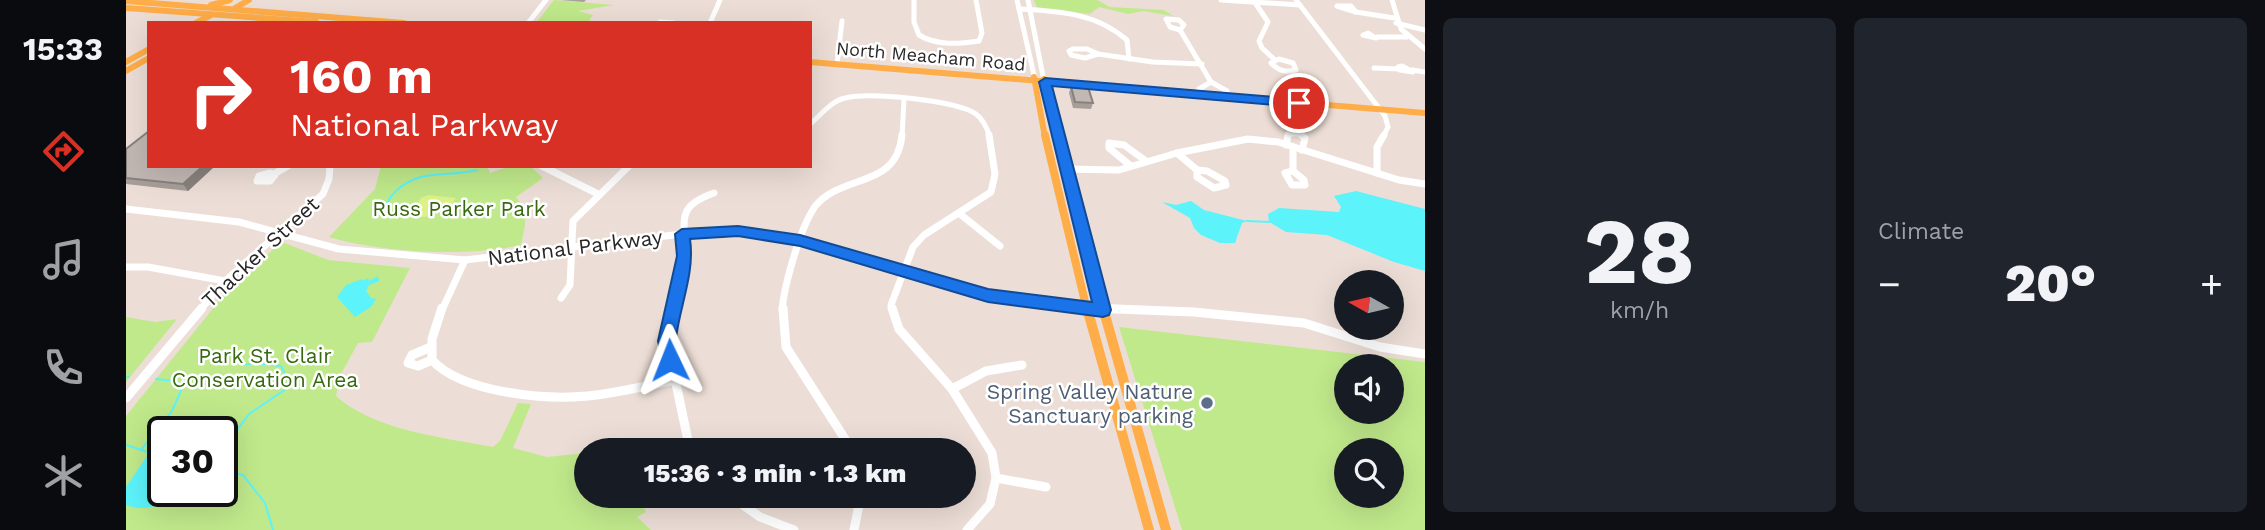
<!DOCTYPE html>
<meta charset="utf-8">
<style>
:root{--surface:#171b24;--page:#20242c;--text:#f1f3f6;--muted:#9ea1a6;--accent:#d93025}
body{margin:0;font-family:"Work Sans",sans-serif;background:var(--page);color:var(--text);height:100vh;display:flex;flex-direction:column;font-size:26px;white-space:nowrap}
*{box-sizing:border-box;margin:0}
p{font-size:23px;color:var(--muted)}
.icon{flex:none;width:38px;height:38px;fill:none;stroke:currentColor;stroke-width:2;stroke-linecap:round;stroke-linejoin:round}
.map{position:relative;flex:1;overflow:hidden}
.panel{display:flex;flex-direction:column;gap:18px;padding:18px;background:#0d0f14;width:840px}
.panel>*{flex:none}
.top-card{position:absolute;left:21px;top:21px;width:665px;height:147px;border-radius:0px;box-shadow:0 7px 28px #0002;background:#d93025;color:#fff;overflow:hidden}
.needle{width:46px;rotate:278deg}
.tools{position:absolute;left:1208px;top:270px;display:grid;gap:14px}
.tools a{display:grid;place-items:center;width:70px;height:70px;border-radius:50%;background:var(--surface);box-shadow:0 7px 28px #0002;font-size:35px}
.speed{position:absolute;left:21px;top:416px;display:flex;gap:14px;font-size:35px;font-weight:700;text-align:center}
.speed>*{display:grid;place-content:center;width:91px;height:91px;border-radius:50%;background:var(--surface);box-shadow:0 7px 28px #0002;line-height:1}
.speed .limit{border:4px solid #111;border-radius:10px;background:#fff;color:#111}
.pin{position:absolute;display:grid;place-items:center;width:60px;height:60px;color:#fff;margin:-30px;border:4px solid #fff;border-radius:50%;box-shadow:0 2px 7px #0007}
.me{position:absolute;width:77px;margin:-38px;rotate:358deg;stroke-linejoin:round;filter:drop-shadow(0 0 5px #0008)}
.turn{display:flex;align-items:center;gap:24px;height:147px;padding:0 28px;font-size:32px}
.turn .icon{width:91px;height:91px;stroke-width:2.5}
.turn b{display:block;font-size:49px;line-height:60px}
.big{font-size:52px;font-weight:800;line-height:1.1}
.panel .card{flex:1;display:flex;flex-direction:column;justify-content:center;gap:10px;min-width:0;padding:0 24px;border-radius:10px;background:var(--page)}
.panel .dial{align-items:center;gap:0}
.dial b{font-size:91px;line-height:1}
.heat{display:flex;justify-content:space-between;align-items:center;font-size:38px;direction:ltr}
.panel .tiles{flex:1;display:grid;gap:18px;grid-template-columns:repeat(2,1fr)}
.trip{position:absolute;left:448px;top:438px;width:402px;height:70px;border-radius:35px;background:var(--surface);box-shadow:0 7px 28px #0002;font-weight:800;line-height:70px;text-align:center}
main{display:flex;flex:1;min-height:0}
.tab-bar{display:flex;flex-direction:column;width:126px;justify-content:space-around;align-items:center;background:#090b0e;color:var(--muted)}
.tab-bar .icon{width:49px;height:49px}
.tab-bar .active{color:var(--accent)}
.tab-bar b{font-size:32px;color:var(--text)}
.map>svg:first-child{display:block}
.green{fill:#c0e98b;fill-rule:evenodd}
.pitch{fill:#dcf286}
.water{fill:#5cf3fb}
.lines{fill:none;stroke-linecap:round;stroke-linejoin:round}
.stream{stroke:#5cf3fb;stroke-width:2}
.minor-far2{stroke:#fff;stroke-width:5}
.minor-far1{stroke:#fff;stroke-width:7}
.minor{stroke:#fff;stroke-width:9}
.major-far2{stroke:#ffad48;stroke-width:6}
.major-far1{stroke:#ffad48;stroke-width:8}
.major{stroke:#ffad48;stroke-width:10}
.wall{fill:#a79e9a}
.shaded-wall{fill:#88817d}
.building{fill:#c2b8b3;stroke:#88817d;stroke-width:2}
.route{fill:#1a73e8;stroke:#114b97;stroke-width:2}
.service-dot{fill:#5c6f8a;stroke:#fff;stroke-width:2.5}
.labels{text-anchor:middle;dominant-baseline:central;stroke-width:5;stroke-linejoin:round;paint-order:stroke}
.far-street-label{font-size:18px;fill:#272727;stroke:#fff}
.park-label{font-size:21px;fill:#376911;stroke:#fff}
.street-label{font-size:21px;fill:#272727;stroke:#fff}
.service-label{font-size:21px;fill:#4e5e75;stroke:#fff;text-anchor:end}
</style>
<main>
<nav class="tab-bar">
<b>15:33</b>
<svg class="icon active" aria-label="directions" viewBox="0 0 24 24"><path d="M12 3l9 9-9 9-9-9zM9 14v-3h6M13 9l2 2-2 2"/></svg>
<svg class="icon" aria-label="music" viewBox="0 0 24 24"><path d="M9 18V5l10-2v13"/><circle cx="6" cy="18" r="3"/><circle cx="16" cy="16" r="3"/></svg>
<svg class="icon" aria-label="phone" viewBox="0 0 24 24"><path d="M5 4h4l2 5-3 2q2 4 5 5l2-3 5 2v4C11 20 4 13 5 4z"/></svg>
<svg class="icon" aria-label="climate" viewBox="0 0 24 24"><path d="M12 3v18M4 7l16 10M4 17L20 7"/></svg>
</nav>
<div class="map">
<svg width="1299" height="530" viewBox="0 0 1299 530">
<rect width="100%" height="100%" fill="#ecded6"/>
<g class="green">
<path d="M428,0L488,5L452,11L467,15L463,20L471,23H410Z"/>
<path d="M908,0H971L984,7L1038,10L1047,16L1017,11L1002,14L973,7L964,14L911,8Z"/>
<path d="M255,166H361L364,173L385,166H404L417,178L390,197C404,213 399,225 395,245C340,257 257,253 203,237L249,189Z"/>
<path d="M156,242L202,260L284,268L246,342L232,343L215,374L210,396C247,430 319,438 367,447L374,441L392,403L405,404L387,448L421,457L460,453V495H511L520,512L511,517L525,530H0V416L106,285ZM37,432H96V492H37Z"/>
<path d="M0,317L29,322L51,319L0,382Z"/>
<path d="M993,327L1299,362V530H1056ZM1220,366H1265V411H1220ZM1220,450H1265V495H1220Z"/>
</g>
<path class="pitch" d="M302,195L330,198C318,216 303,218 282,217L295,198Z"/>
<g class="water">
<path d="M1230,191L1299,209V271L1268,262L1201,235L1160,232L1143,222L1142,214L1153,208L1213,212L1215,207L1208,196Z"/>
<path d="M1065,201L1078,210L1121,221L1116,223L1109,243H1094L1075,235L1068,228L1064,218L1036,202L1050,205Z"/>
<path d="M252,276L253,281L243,285L240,291L245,298L250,299L245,307L229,317L211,297L220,285L236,279L237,281L242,278L243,281Z"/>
<path d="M23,453L37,457V492H54C38,504 20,513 0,505V487Z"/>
</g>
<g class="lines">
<g class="stream">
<path d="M256,213C260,207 262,199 267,194C292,167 321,178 351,170"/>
<path d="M1121,221L1143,222"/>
<path d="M0,377H3"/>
<path d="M0,445L37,457"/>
<path d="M15,450L46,411L57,386L49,381L30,379"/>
<path d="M96,450L123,414L160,389L161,385L157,380L159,374L155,366L130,363L115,365"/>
<path d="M96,471L117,475L139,503L147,530"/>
</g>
<g class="minor-far2">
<path d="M788,0V22L793,35C811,46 833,44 853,41L856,33L850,0"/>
<path d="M891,0L908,75"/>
<path d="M902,0L917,76"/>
<path d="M1095,0L1174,5"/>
<path d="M1170,0L1259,116L1262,127L1257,137"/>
<path d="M1266,0L1275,29L1299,49"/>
<path d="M1128,1L1142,22L1133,41L1136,48L1148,59"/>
<path d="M1211,6H1225L1230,12Z"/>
<path d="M893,9C933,11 970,13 1001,40L1003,59"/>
<path d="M1230,12L1268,18"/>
<path d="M1040,19L1053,20L1058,25L1054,30L1044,27Z"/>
<path d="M534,22L548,23"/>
<path d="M402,23L420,0"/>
<path d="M584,23L594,0"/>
<path d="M1270,23L1299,30"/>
<path d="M1054,30L1085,82L1101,91"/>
<path d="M1242,33L1250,38L1237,35Z"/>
<path d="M1251,37H1281"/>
<path d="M947,49H961L972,54L959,58L945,55L943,51Z"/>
<path d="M972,54L1027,62L1076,64"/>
<path d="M1153,59L1167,63L1170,70C1160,73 1152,71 1145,63Z"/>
<path d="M711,64L716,21"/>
<path d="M1276,66L1287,72L1274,70L1272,67Z"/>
<path d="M1248,68L1273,69"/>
<path d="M1286,70L1299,72"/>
<path d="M1073,89L1085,82"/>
<path d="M684,124C695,115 705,101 719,98C744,92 829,100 850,114C857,119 861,128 864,137"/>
<path d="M776,137L778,99"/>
<path d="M1161,137L1162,134H1174L1178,137"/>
</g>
<g class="minor-far1">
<path d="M1175,135L1179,138L1176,150"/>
<path d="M1160,145L1162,135"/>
<path d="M1167,147V171"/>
<path d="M1051,153L1071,170"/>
<path d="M416,166L472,194"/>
<path d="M1005,166L983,148V143L998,145L1020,161"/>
<path d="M940,169L993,170L1051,153L1122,139L1152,142L1273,180L1299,184"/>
<path d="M1071,170L1081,171L1099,181L1100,185L1088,188L1071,177Z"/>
<path d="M1167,171L1178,180L1179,185H1166L1159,173Z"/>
<path d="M144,173L149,175L144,181H131L133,176Z"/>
<path d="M1251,173V147L1258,135"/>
<path d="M148,174L162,166"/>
<path d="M0,209L113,222L213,249L339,260L556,234L612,231L674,240L862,295L984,310"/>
<path d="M834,214L874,246"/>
<path d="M0,267H22L99,281"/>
<path d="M435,298L444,285L447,221L503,166"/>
<path d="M74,310L99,281L197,194L203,179L204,166"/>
<path d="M316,310L339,260"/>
<path d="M547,310C551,292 558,273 559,255C560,221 548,207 588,193"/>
<path d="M656,310C658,287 676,218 693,202C722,174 771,187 776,135"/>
<path d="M767,310L765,305L787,247L798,235L865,192L869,174L863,135"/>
</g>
<g class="minor">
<path d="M316,308L306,339V360C336,393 419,400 462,396C491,393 520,386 548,380"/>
<path d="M548,308L541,341L564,450"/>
<path d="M657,308L660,347L726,450"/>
<path d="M766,308L773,329L826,389L866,453L870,478L864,504L841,530"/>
<path d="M965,308L1067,312L1178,323L1254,347L1299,354"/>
<path d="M305,347L286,355L282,363L292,366L306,360"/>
<path d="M826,389L860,371L896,365"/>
<path d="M0,398L76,308"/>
<path d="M870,478L920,487"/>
<path d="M603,495L634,517L668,530"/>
<path d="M728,530L735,495"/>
</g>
<g class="major-far2">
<path d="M0,1L278,23"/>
<path d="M85,5L104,0"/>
<path d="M0,8L190,22"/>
<path d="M109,8L123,0"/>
<path d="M70,23L85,15"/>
<path d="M0,62L23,49"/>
<path d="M684,62L1299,113"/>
<path d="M0,71L23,58"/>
<path d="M908,77L919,137"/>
<path d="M918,79L933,137"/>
</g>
<g class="major-far1">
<path d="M919,135L961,310"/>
<path d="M932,135L977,310"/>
</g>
<g class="major">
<path d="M961,308L1023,530"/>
<path d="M977,308L1040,530"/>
</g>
</g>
<g class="wall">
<path d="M434,0H460L458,2Z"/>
<path d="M945,86L967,103L965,109L947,108L943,93Z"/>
<path d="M0,149L23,166H89L62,191L0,184Z"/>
</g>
<path class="shaded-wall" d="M77,166H89L62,191L57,184Z"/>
<g class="building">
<path d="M945,86L962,87L967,103L949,102Z"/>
<path d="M23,131V166H77L57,184L0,178V149Z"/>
</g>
<path class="route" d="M919,78L1173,99L1179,103L1173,107L926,86L985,310L983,315L977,317L862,302L674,246L612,236L564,239C569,273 554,305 550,338C549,348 555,356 551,366L544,368L538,366L532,341L551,256L549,234L556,229L612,226L674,235L862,289L966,302L913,82Z"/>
<circle class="service-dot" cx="1081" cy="403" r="7"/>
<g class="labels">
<g class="far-street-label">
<text transform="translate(805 56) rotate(5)">North Meacham Road</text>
</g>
<g class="park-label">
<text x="333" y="208">Russ Parker Park</text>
<text x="139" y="355">Park St. Clair<tspan x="139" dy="24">Conservation Area</tspan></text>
</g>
<g class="street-label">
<text transform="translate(449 247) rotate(-7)">National Parkway</text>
<text transform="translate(134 252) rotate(-43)">Thacker Street</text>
</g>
<g class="service-label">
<text x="1067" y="391">Spring Valley Nature<tspan x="1067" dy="24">Sanctuary parking</tspan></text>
</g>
</g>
</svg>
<div class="tools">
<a><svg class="needle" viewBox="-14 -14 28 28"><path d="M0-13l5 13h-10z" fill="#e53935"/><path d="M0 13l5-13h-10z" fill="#9ea1a6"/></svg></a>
<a><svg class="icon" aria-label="sound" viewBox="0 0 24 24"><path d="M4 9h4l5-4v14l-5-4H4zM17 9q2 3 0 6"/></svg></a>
<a><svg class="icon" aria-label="search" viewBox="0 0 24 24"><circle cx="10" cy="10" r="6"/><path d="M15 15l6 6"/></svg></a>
</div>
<div class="speed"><div class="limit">30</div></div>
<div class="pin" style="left:1173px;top:103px;background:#d93025"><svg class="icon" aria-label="arrive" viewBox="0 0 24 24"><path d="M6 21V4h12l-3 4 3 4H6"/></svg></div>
<svg class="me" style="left:544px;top:360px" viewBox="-20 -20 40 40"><path d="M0-17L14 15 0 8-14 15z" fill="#1a73e8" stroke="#fff" stroke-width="4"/></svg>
<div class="trip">15:36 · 3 min · 1.3 km</div>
<div class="top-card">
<div class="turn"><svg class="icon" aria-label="right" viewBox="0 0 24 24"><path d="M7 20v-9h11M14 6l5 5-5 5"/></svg><div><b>160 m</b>National Parkway</div></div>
</div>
</div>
<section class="panel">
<div class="tiles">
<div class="card dial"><b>28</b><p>km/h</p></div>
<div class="card"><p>Climate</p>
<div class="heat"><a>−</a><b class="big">20°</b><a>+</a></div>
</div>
</div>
</section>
</main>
